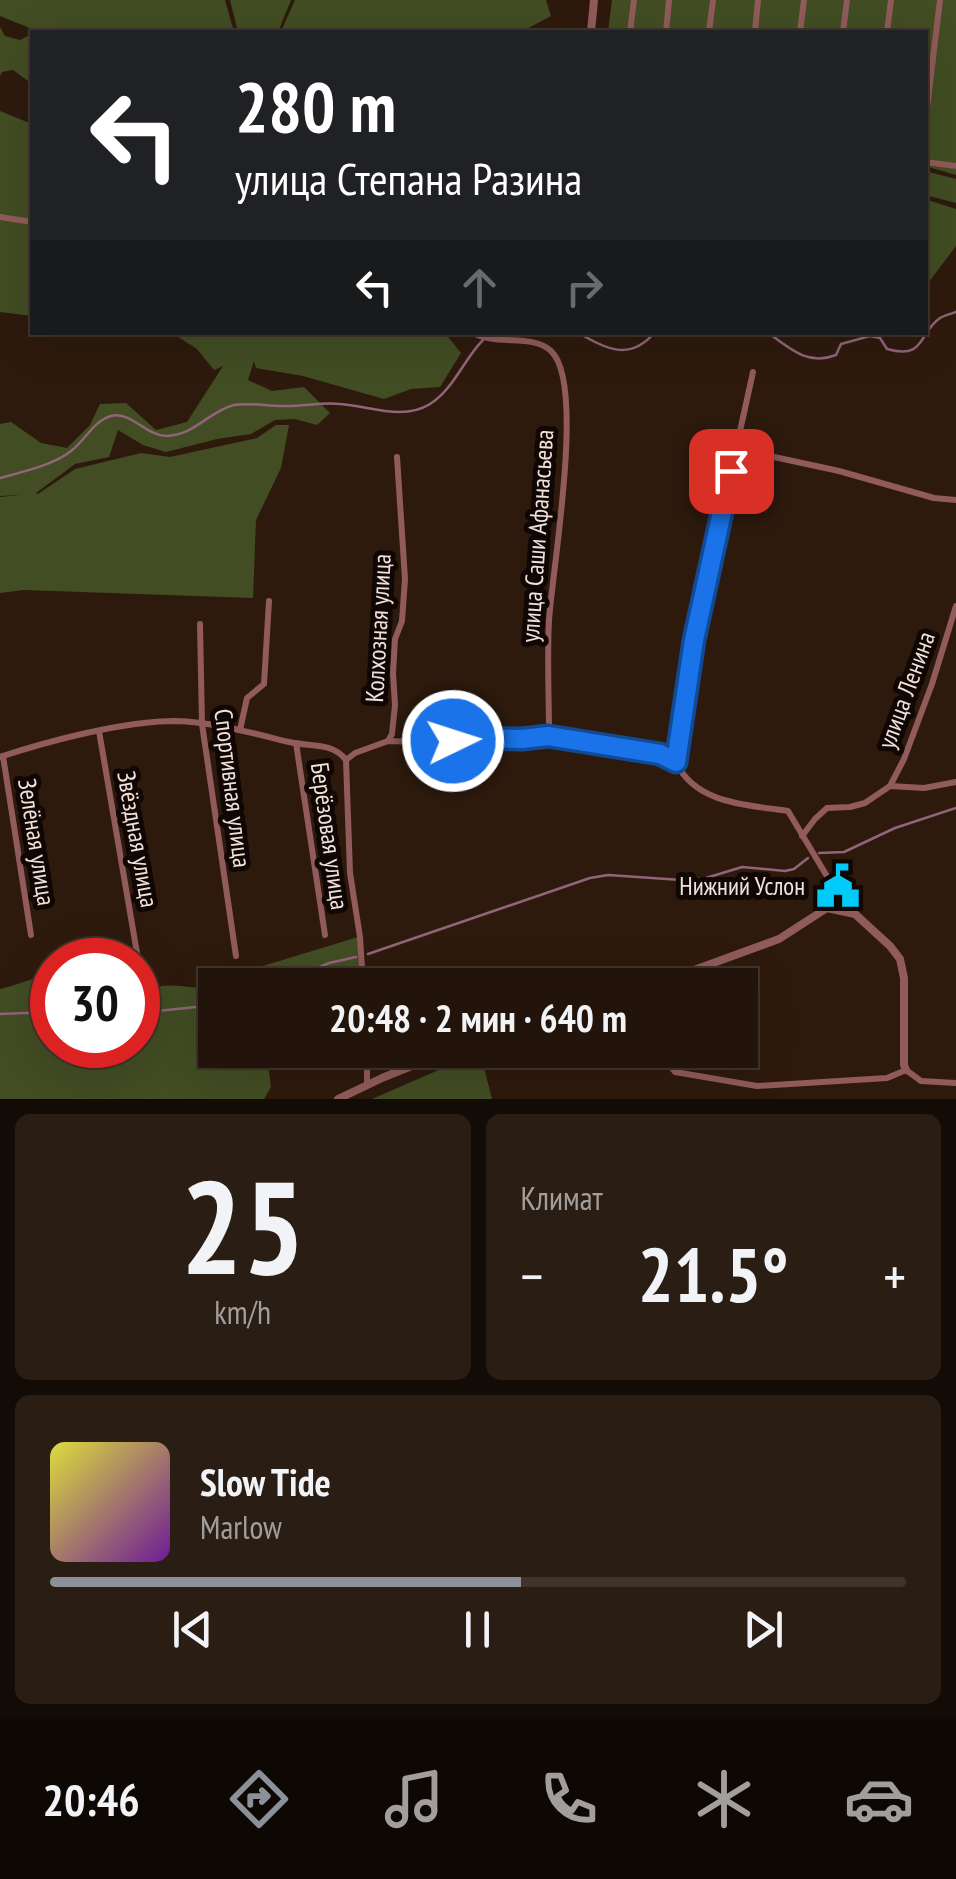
<!DOCTYPE html>
<html lang="ru">
<meta charset="utf-8">
<style>
:root{--surface:#22140a;--page:#2a1d13;--text:#f1f3f6;--muted:#a29e9c;--line:#3f332b;--accent:#8c9099}
body{margin:0;font-family:"PT Sans Narrow",sans-serif;background:var(--page);color:var(--text);height:100vh;display:flex;flex-direction:column;font-size:38px;white-space:nowrap}
*{box-sizing:border-box;margin:0}
p{font-size:32px;color:var(--muted)}
.icon{flex:none;width:55px;height:55px;fill:none;stroke:currentColor;stroke-width:2;stroke-linecap:round;stroke-linejoin:round}
.map{position:relative;height:1099px;overflow:hidden}
.panel{display:flex;flex-direction:column;gap:15px;padding:15px;background:#130b06;flex:1}
.panel>*{flex:none}
.hud{position:absolute;left:30px;top:30px;width:898px;height:305px;border-radius:0px;box-shadow:0 10px 40px #0002,0 0 0 2px var(--line);background:#202124;color:#fff;overflow:hidden}
.speed{position:absolute;left:30px;top:938px;display:flex;gap:20px;font-size:50px;font-weight:700;text-align:center}
.speed>*{display:grid;place-content:center;width:130px;height:130px;border-radius:50%;background:var(--surface);box-shadow:0 10px 40px #0002,0 0 0 2px var(--line);line-height:1}
.speed .limit{border:15px solid #d22;background:#fff;color:#111}
.pin{position:absolute;display:grid;place-items:center;width:85px;height:85px;color:#fff;margin:-42px;border-radius:20px;box-shadow:0 5px 15px #0006}
.me{position:absolute;width:110px;margin:-55px;rotate:86deg;stroke-linejoin:round;filter:drop-shadow(0 0 8px #0008)}
.turn{display:flex;align-items:center;gap:35px;height:210px;padding:0 40px;font-size:45px}
.turn .icon{width:130px;height:130px;stroke-width:2.5}
.turn b{display:block;font-size:70px;line-height:85px}
.lanes{display:flex;align-items:center;height:95px;padding:0 40px;background:#0003;justify-content:center;gap:50px;direction:ltr}
.lanes .off{opacity:.35}
.big{font-size:75px;font-weight:700;line-height:1.1}
.panel .card{flex:1;display:flex;flex-direction:column;justify-content:center;gap:15px;min-width:0;padding:0 35px;border-radius:15px;background:var(--page)}
.panel .dial{align-items:center;gap:0}
.dial b{font-size:130px;line-height:1}
.song{display:flex;align-items:center;gap:30px}
.cover{width:120px;height:120px;border-radius:15px;background:linear-gradient(135deg,hsl(60 70% 55%),hsl(280 70% 35%))}
.played{height:10px;border-radius:5px;background:linear-gradient(90deg,var(--accent) 55%,var(--line) 55%)}
.keys{display:flex;justify-content:space-around;direction:ltr}
.heat{display:flex;justify-content:space-between;align-items:center;font-size:55px;direction:ltr}
.panel .tiles{flex:1;display:grid;gap:15px;grid-template-columns:1fr 1fr}
.card:last-child{grid-column:span 2}
.trip{position:absolute;left:198px;top:968px;width:560px;height:100px;border-radius:0px;background:var(--surface);box-shadow:0 10px 40px #0002,0 0 0 2px var(--line);font-weight:700;line-height:100px;text-align:center}
.menu{display:flex;height:160px;justify-content:space-around;align-items:center;background:#0e0804;color:var(--muted)}
.menu .icon{width:70px;height:70px}
.menu .on{color:var(--accent)}
.menu b{font-size:45px;color:var(--text)}
.map>svg:first-child{display:block}
.green{fill:#424d23}
.lines{fill:none;stroke-linecap:round;stroke-linejoin:round}
.stream{stroke:#926479;stroke-width:2.5}
.minor{stroke:#905b5a;stroke-width:6}
.tertiary{stroke:#905b5a;stroke-width:8}
.route-casing{stroke:#114b97;stroke-width:25}
.route{stroke:#1a73e8;stroke-width:18}
.labels{text-anchor:middle;dominant-baseline:central;stroke-width:10;stroke-linejoin:round;paint-order:stroke}
.street-label{font-size:25px;fill:#f0e2da;stroke:#100704}
.poi-label{font-size:25px;fill:#f0e2da;stroke:#100704;text-anchor:end}
</style>
<div class="map">
<svg width="956" height="1099" viewBox="0 0 956 1099">
<rect width="100%" height="100%" fill="#2e1a0d"/>
<g class="green">
<path d="M0,0H225L234,32H40L0,16Z"/>
<path d="M230,0H291L278,32H238Z"/>
<path d="M295,0H546L551,16L521,32H283L282,29Z"/>
<path d="M612,0H956V175L925,166V32H608Z"/>
<path d="M0,27L5,36L20,40L32,34V84L13,70L2,72L0,76Z"/>
<path d="M0,111L32,124V316L0,312Z"/>
<path d="M925,171L956,179V203L925,195Z"/>
<path d="M925,199L956,209V246L925,287L927,329L925,328Z"/>
<path d="M172,333H445L461,353L440,387L411,389L384,399L303,376L256,368L254,361L248,380L272,391L304,387L330,413L317,425L295,419L275,420L251,434L217,439L166,452L143,445L118,430L109,457L75,464L36,493L38,494L75,469L141,453L170,457L257,438L276,425H289L281,468L256,520L253,598L24,590L0,593V497L20,495L0,496V424L11,422L41,443L67,448L90,425L100,404L126,403L156,430L187,422L223,366L214,370L197,349Z"/>
<path d="M358,937L359,974L348,985H237L247,971Z"/>
<path d="M52,974V1045H138V997C161,977 186,989 215,989V1050H266L271,1087L264,1099H0V989C18,985 34,977 52,974Z"/>
<path d="M480,1052L492,1099H372Z"/>
</g>
<g class="lines">
<g class="stream">
<path d="M577,332C605,349 630,362 655,332"/>
<path d="M767,332C790,349 808,366 836,355L841,344L870,336L880,338L887,349C926,360 918,333 940,318C943,316 953,313 956,312"/>
<path d="M490,335L497,332"/>
<path d="M0,478C21,472 54,465 71,451C85,441 93,421 111,416C131,411 145,435 166,436C194,436 209,411 234,405C251,402 270,407 287,406C305,406 323,402 340,404C369,406 403,421 430,404C453,390 464,359 483,340"/>
<path d="M819,853L844,852L895,828L956,808"/>
<path d="M368,954L590,878L608,875L681,880L706,878L742,867L785,871L794,869L808,858"/>
<path d="M278,985L329,963L356,957"/>
<path d="M138,1013L215,1005"/>
<path d="M0,1014L52,1012"/>
</g>
<g class="minor">
<path d="M630,32L634,0"/>
<path d="M666,32L669,0"/>
<path d="M709,32L713,0"/>
<path d="M755,32L758,0"/>
<path d="M800,32L804,0"/>
<path d="M843,32L847,0"/>
<path d="M887,32L891,0"/>
<path d="M925,125L940,0"/>
<path d="M925,162L956,166"/>
<path d="M0,217L32,222"/>
<path d="M471,332C497,347 532,333 551,351C586,383 552,570 549,621C547,659 549,697 549,735"/>
<path d="M753,372L694,640L676,762C695,804 748,805 788,811L840,898L854,913"/>
<path d="M737,449L839,471L934,498L956,500"/>
<path d="M200,624L202,724L236,956"/>
<path d="M240,730L247,698L264,684L269,601"/>
<path d="M99,731L137,953"/>
<path d="M388,741L392,734L395,705L393,673L395,639L402,621L405,579L397,457"/>
<path d="M296,743L325,935"/>
<path d="M3,756L31,935"/>
<path d="M0,757C48,741 124,721 175,721C213,722 252,733 289,742C310,747 333,742 346,760L355,753L388,741L443,743L467,737L522,739L549,735L660,754L676,762"/>
<path d="M346,760L350,873L360,937L363,985"/>
<path d="M890,786L924,788L956,782"/>
<path d="M802,836L815,819L827,808L850,807L865,803L890,786L904,759L932,684L956,606"/>
<path d="M665,1050L667,1062L675,1072L757,1086L887,1078L906,1070L921,1081L956,1083"/>
<path d="M367,1084V1050"/>
</g>
<g class="tertiary">
<path d="M591,32L594,0"/>
<path d="M653,985L779,939L827,908L855,914L890,946L900,959L904,978V1065L906,1070"/>
<path d="M338,1099L382,1078L451,1050"/>
</g>
</g>
<g class="lines">
<g class="route-casing">
<path id="route" d="M453,741L468,738L522,739L548,736L660,754L676,762L694,640L731,471"/>
</g>
<use href="#route" class="route"/>
</g>
<defs>
<g id="civic-bare" transform="scale(3.45)"><path d="M-.6-6.5H3V-4.5H.6V-3L4-1V1h2V6H-6V1h2V-1L-.6-3ZM-1.2 2.5V6h2.4V2.5Z" fill="#02cbf9" stroke="#100704" stroke-width="2.5" paint-order="stroke"/></g>
</defs>
<g fill-rule="evenodd">
<use href="#civic-bare" x="838" y="886"/>
</g>
<g class="labels">
<g class="street-label">
<text transform="translate(537 536) rotate(-86)">улица Саши Афанасьева</text>
<text transform="translate(378 628) rotate(-87)">Колхозная улица</text>
<text transform="translate(906 690) rotate(-70)">улица Ленина</text>
<text transform="translate(233 788) rotate(83)">Спортивная улица</text>
<text transform="translate(330 836) rotate(82)">Берёзовая улица</text>
<text transform="translate(138 839) rotate(80)">Звёздная улица</text>
<text transform="translate(37 842) rotate(81)">Зелёная улица</text>
</g>
<g class="poi-label">
<text x="805" y="886">Нижний Услон</text>
</g>
</g>
</svg>
<div class="speed"><div class="limit">30</div></div>
<div class="pin" style="left:731px;top:471px;background:#d93025"><svg class="icon" aria-label="arrive" viewBox="0 0 24 24"><path d="M6 21V4h12l-3 4 3 4H6"/></svg></div>
<svg class="me" style="left:453px;top:741px" viewBox="-20 -20 40 40"><circle r="17" fill="#1a73e8" stroke="#fff" stroke-width="3"/><path d="M0-11L8 9 0 5-8 9z" fill="#fff"/></svg>
<div class="trip">20:48 · 2 мин · 640 m</div>
<div class="hud">
<div class="turn"><svg class="icon" aria-label="left" viewBox="0 0 24 24"><path d="M17 20v-9H6M10 6l-5 5 5 5"/></svg><div><b>280 m</b>улица Степана Разина</div></div>
<div class="lanes"><svg class="icon" aria-label="left" viewBox="0 0 24 24"><path d="M17 20v-9H6M10 6l-5 5 5 5"/></svg><svg class="icon off" aria-label="ahead" viewBox="0 0 24 24"><path d="M12 20V5M6 11l6-6 6 6"/></svg><svg class="icon off" aria-label="right" viewBox="0 0 24 24"><path d="M7 20v-9h11M14 6l5 5-5 5"/></svg></div>
</div>
</div>
<section class="panel">
<div class="tiles">
<div class="card dial"><b>25</b><p>km/h</p></div>
<div class="card"><p>Климат</p>
<div class="heat"><a>−</a><b class="big">21.5°</b><a>+</a></div>
</div>
<div class="card">
<div class="song"><i class="cover"></i><div><b>Slow Tide</b><p>Marlow</p></div></div>
<div class="played"></div>
<div class="keys"><svg class="icon" aria-label="previous" viewBox="0 0 24 24"><path d="M18 5L8 12l10 7zM5 5v14"/></svg><svg class="icon" aria-label="pause" viewBox="0 0 24 24"><path d="M8 5v14M16 5v14"/></svg><svg class="icon" aria-label="next" viewBox="0 0 24 24"><path d="M6 5l10 7-10 7zM19 5v14"/></svg></div>
</div>
</div>
</section>
<nav class="menu">
<b>20:46</b>
<svg class="icon on" aria-label="directions" viewBox="0 0 24 24"><path d="M12 3l9 9-9 9-9-9zM9 14v-3h6M13 9l2 2-2 2"/></svg>
<svg class="icon" aria-label="music" viewBox="0 0 24 24"><path d="M9 18V5l10-2v13"/><circle cx="6" cy="18" r="3"/><circle cx="16" cy="16" r="3"/></svg>
<svg class="icon" aria-label="phone" viewBox="0 0 24 24"><path d="M5 4h4l2 5-3 2q2 4 5 5l2-3 5 2v4C11 20 4 13 5 4z"/></svg>
<svg class="icon" aria-label="climate" viewBox="0 0 24 24"><path d="M12 3v18M4 7l16 10M4 17L20 7"/></svg>
<svg class="icon" aria-label="car" viewBox="0 0 24 24"><path d="M5 17H2v-5l4-1 3-4h7l3 4 3 1v5h-3M9 17h6M6 11h13"/><circle cx="7" cy="17" r="2"/><circle cx="17" cy="17" r="2"/></svg>
</nav>
